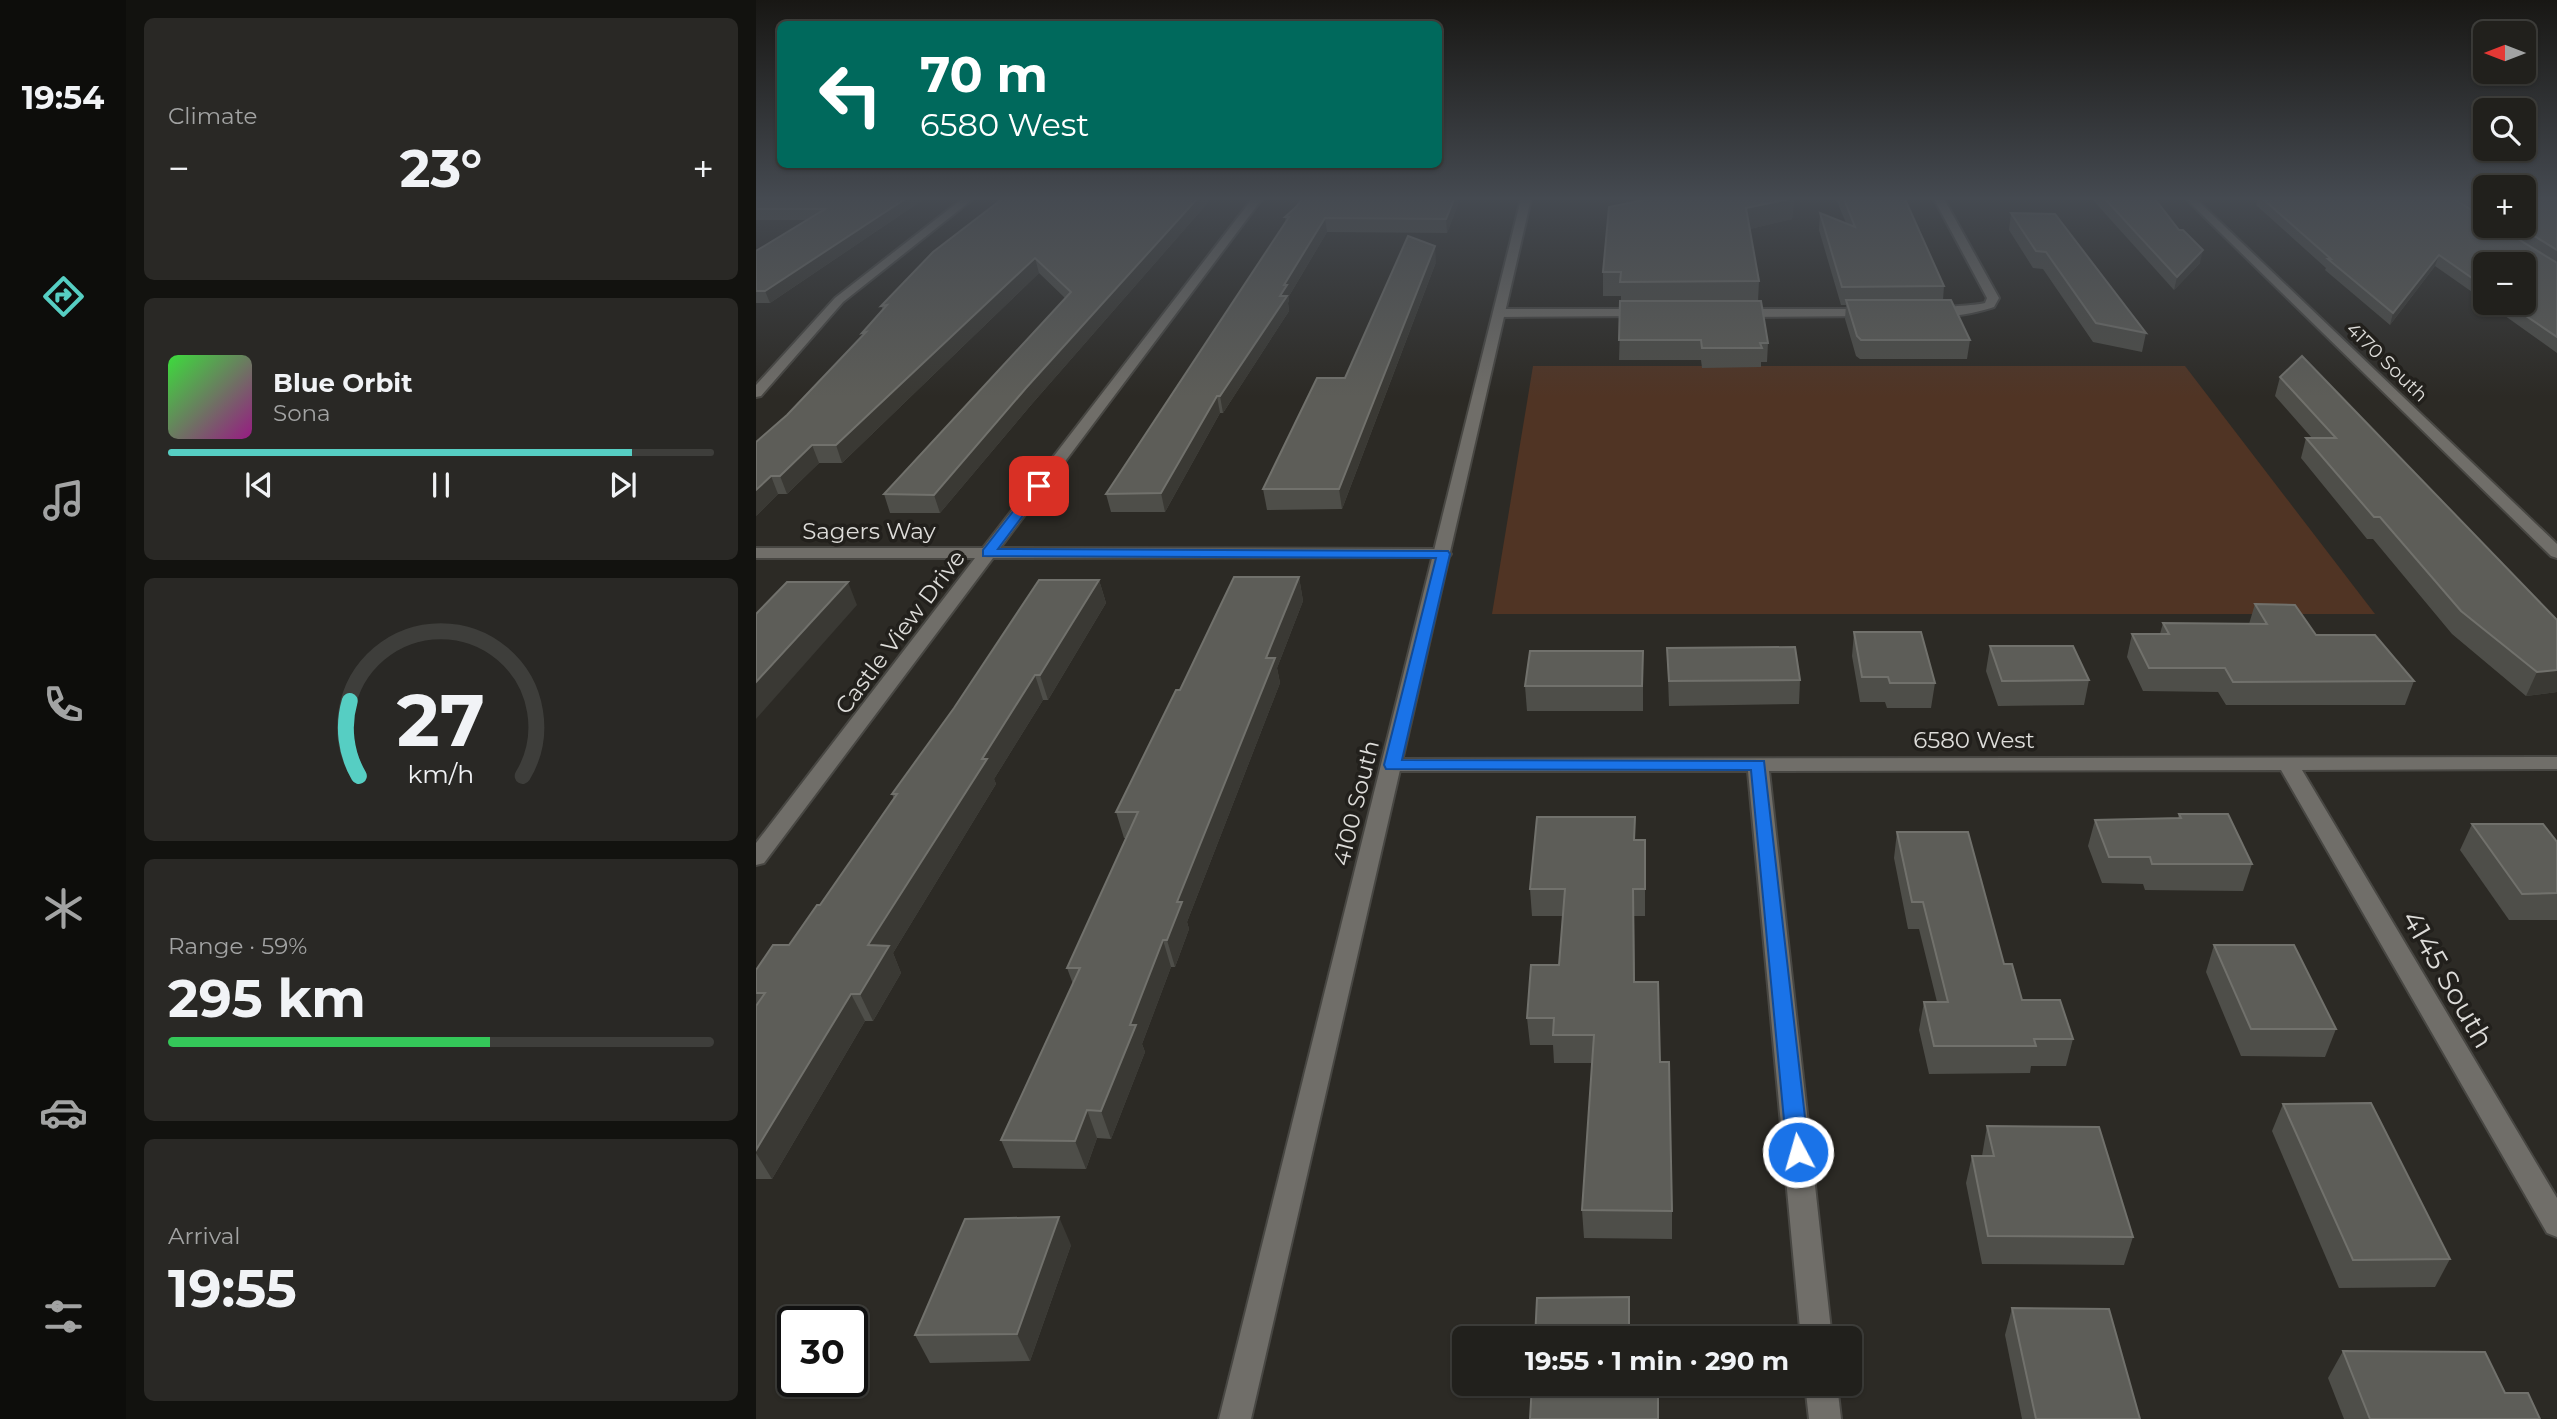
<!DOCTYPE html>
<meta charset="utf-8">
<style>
:root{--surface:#21201c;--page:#292825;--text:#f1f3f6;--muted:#a2a3a3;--line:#3e3e3b;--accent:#56cec3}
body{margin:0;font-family:Montserrat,sans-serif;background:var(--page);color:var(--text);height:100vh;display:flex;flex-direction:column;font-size:26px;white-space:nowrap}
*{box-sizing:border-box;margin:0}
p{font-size:23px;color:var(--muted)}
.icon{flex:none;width:38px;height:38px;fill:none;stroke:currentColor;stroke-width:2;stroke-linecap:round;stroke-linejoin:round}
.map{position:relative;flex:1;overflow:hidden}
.panel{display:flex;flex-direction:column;gap:18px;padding:18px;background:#12120f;width:630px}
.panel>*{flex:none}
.top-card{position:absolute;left:21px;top:21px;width:665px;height:147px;border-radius:10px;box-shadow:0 2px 5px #0004,0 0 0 2px var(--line);background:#00695c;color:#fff;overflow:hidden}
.needle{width:46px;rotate:270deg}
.tools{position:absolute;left:1717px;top:21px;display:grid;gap:14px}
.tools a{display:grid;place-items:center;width:63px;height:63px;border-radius:10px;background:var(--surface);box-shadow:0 2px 5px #0004,0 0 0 2px var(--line);font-size:35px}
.speed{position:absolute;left:21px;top:1306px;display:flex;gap:14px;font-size:35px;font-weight:700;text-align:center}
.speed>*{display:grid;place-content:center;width:91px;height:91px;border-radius:50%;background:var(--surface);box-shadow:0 2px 5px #0004,0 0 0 2px var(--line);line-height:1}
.speed .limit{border:4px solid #111;border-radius:10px;background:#fff;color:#111}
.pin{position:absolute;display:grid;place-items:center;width:60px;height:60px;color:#fff;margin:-30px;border-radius:14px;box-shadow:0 4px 10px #0006}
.me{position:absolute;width:77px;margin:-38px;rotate:354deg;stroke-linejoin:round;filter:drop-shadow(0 0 5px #0008)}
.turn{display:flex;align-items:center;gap:24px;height:147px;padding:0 28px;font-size:32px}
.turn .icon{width:91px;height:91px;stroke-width:2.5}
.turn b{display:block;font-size:49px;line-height:60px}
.big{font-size:52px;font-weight:700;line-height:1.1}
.panel .card{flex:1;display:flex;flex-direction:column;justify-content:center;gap:10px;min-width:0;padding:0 24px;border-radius:10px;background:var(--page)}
.panel .dial{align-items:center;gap:0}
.dial svg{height:182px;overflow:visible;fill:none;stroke:var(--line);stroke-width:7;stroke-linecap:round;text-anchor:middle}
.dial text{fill:var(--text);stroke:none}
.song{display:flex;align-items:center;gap:21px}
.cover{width:84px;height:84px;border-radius:10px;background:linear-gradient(135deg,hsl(120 70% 55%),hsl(310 70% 35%))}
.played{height:7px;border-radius:4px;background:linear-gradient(90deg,var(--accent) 85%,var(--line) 85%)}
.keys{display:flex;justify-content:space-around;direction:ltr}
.heat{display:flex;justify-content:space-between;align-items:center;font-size:38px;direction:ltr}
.charge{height:10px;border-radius:5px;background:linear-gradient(90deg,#34c759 59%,var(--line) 0)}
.trip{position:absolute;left:696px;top:1326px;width:410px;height:70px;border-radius:10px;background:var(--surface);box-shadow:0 2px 5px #0004,0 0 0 2px var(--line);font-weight:700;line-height:70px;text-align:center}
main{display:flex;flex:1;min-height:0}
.dock{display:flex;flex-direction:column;width:126px;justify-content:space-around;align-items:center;background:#0d0d0b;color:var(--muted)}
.dock .icon{width:49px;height:49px}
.dock .on{color:var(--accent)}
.dock b{font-size:32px;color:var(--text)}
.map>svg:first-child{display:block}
.green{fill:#503424}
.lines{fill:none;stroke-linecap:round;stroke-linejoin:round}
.minor-casing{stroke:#484743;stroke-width:4}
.secondary-casing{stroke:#484743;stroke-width:4}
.minor{fill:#706e69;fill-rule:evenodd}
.secondary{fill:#706e69;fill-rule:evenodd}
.wall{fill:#4e4e49}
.shaded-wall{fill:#3a3934}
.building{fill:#5d5d58;stroke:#71716c;stroke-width:2}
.route{fill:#1a73e8;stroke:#114b97;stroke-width:2}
.labels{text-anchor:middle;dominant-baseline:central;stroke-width:7;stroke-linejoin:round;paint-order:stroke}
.far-street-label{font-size:19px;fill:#dddcd9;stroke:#22201c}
.street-label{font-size:23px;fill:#dddcd9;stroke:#22201c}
.near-street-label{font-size:28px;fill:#dddcd9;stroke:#22201c}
</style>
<main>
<nav class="dock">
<b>19:54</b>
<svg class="icon on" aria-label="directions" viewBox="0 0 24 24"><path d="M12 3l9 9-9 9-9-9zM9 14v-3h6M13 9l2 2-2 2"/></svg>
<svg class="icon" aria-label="music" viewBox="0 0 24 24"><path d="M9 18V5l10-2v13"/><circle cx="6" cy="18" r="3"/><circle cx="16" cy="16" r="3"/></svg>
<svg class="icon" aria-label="phone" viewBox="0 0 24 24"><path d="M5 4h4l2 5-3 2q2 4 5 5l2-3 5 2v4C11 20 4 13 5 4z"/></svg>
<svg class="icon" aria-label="climate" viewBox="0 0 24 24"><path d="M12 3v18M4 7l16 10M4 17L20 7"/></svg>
<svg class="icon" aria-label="car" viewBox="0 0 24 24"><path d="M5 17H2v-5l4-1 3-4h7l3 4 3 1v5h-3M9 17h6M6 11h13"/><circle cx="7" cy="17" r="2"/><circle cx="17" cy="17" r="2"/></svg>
<svg class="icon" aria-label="filters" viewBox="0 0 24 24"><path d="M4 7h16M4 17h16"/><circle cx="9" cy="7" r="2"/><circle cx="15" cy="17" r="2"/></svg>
</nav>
<section class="panel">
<div class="card"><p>Climate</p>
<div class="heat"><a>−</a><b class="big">23°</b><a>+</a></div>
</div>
<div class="card">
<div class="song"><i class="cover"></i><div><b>Blue Orbit</b><p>Sona</p></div></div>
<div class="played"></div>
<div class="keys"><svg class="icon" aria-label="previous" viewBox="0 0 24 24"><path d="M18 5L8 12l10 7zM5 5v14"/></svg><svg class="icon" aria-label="pause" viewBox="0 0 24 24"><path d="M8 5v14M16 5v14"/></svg><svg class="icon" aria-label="next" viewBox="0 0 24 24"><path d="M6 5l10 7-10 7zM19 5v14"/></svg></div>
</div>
<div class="card dial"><svg viewBox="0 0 100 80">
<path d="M14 69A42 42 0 1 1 86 69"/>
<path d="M14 69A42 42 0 0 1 10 36" stroke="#56cec3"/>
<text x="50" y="56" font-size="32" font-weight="700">27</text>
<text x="50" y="72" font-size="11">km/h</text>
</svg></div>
<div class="card"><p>Range · 59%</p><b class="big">295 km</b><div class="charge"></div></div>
<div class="card"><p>Arrival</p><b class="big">19:55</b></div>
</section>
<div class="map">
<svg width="1801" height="1419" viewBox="0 0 1801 1419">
<rect width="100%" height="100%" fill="#2c2a25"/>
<path class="green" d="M777,366H1429L1619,614H736Z"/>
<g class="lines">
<g class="minor-casing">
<g id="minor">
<path d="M206,199H217L87,302L5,396L0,397V385L79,298Z"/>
<path d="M496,199H506L244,548L687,549L693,551L695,554L693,557L237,558L8,863L0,865V843L219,558H0V548H227Z"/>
<path d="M1178,199H1188L1243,298L1238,307C1222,312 1184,322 1170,312C1180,305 1213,307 1229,303L1231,298Z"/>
<path d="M1430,199H1440L1801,544V558L1795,556Z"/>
<path d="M887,309L893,313L891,316L743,317L737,313L743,309Z"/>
<path d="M1115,309L1119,310V316L980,317L974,313L980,309Z"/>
<path d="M1801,757V769L1546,770L1801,1198V1237L1791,1233L1525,770L1013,771L1076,1339H1045L992,771H636L629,769L626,765L629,761L636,759Z"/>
<path d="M1049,1384H1081L1085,1419H1053Z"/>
</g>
</g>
<g class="secondary-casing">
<path id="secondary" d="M765,199H775L495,1419H463Z"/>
</g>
<use href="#minor" class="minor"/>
<use href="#secondary" class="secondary"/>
</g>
<g class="wall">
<path d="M0,199H168L14,303H0V251L50,220H0Z"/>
<path d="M455,199L275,405L184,513H134L128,494L309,298L283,273L86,463H63L31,494H22L0,516L31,415L107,335L106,333L127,310L125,306Z"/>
<path d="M704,199L691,233L571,232L533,296V300L532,303L533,311L467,413H464L409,512H355L350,494L530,223L529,217L540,207Z"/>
<path d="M892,199H1038L1036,219L994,229L1003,281L1002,301L1012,343L1011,362H1005V367L946,368L945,360H863L865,296H847V272Z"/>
<path d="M1080,199H1149L1188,286L1187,300L1214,340L1211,359H1104L1100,356L1089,319L1090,305H1085L1063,230L1064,213L1090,223Z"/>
<path d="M1336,199H1399L1444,263L1418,290Z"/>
<path d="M1502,199H1698L1801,263V353L1731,303H1768L1729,264V301L1679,266L1634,325L1569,270L1570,268L1500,205Z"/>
<path d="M1700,199H1729V217Z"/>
<path d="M1801,199V263L1742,226H1768Z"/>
<path d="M1255,213L1390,333L1386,352L1337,342L1287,269L1277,268L1253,230Z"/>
<path d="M680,262L586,509L511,510L507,489L589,378Z"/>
<path d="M1546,356L1801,692L1770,696L1696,634L1617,539H1611L1545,458L1550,438H1556L1519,396L1524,377Z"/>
<path d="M543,577L547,601L521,668L524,683L431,922L433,929L419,967H415L386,1044L389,1052L355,1139L341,1138L330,1169L257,1168L245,1140L317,984L311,968L370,838H368L360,812L424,690Z"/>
<path d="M343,580L350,603L292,700H287L238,779L240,784L137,953L145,973L117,1021H109L16,1179H0V970L33,945L64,905L138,799L136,794Z"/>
<path d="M1499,604L1560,635L1658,681L1649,705H1470L1462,692L1387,691L1371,657L1376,634H1404L1407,623L1493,624Z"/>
<path d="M1098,632L1179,683L1175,708H1131L1129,702H1104L1096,656Z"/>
<path d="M1234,646L1333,680L1328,705L1242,706L1230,671Z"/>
<path d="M911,648L1044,680L1043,704L913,706Z"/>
<path d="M887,651V711H771L769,686Z"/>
<path d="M1423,814L1496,864L1487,891L1389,890L1387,884L1346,883L1332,846L1339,820L1422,818Z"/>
<path d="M879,817V840H889V916H878L879,982L904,1062L916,1211V1239L828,1238L826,1210L836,1063H798L797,1045H774L771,1018L803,965L807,916H776L774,889Z"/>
<path d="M1716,824L1801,842V920H1753L1704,850Z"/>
<path d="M1141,832L1248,964L1266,1000L1317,1039L1310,1066H1275L1274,1073L1173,1074L1163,1030L1168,1002H1181L1163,929H1152L1138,858Z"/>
<path d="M1458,945L1580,1029L1569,1057L1485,1056L1450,972Z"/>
<path d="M1527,1104L1694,1259L1679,1287L1583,1288L1516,1131Z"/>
<path d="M1231,1126L1377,1237L1368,1265L1226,1264L1210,1183L1216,1156H1226Z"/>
<path d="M315,1245L274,1361L174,1363L159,1335Z"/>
<path d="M1256,1308L1384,1419H1266L1249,1335Z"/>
<path d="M1587,1351L1749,1393L1784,1419H1588L1572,1378Z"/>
</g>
<g class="shaded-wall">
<path d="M149,199H168L14,303L9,291Z"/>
<path d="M441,199H455L275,405L184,513L178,495L270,388Z"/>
<path d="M698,199H704L691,233L690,219Z"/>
<path d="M1033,199H1038L1036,219L990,230V208Z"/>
<path d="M569,218L571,232L533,296V300L532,303L533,311L467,413L464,396L524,296L528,285Z"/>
<path d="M679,246L680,262L586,509L583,489Z"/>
<path d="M1447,250L1444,263L1418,290L1421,277Z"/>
<path d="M1683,255L1679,266L1634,325L1637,313Z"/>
<path d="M279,258L283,273L86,463L80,445Z"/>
<path d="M461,396L464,413L409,512L405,493Z"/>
<path d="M56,445L63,463L31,494L24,476Z"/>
<path d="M15,476L22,494L0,516V490Z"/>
<path d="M543,577L547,601L521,668L524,683L431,922L433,929L419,967L411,940L421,902L510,658Z"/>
<path d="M343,580L350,603L292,700L284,675Z"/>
<path d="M92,582L101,605L0,719V682Z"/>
<path d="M1801,670V692L1770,696L1781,672Z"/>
<path d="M279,675L287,700L238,779L240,784L137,953L145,973L117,1021L104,994L112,945L226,759Z"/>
<path d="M407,940L415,967L386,1044L389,1052L355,1139L345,1111L374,1025Z"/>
<path d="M95,994L109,1021L16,1179L0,1153V1150Z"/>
<path d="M331,1110L341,1138L330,1169L319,1141Z"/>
<path d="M303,1217L315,1245L274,1361L261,1334Z"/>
</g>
<g class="building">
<path d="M0,199H149L9,291H0V251L69,209H0Z"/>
<path d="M246,199H441L270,388L178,495L128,494L315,292L279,258L80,445H56L24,476H15L0,490V442L31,415L110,332L106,333L131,305L125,306L177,252Z"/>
<path d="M546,199H698L690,219L569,218L528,285H531L524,296H531L464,396H461L405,493L350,494L533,217H529L540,207Z"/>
<path d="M892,199H1033L990,208L1003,281L864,282L865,272H847L853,207Z"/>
<path d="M1088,199H1149L1188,286L1086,287L1064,213L1099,227Z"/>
<path d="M1349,199H1399L1423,230H1427L1447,250L1421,277Z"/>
<path d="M1507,199H1698L1729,218V226H1741L1801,263V337L1751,303H1768V264H1729V287L1683,255L1637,313L1572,259H1575Z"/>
<path d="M1720,199H1729V205Z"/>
<path d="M1768,199H1801V250L1762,226H1768Z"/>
<path d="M1255,213L1299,214L1390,333L1340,323L1290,252L1280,251Z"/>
<path d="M652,236L679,246L583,489H507L561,378H589Z"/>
<path d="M1090,300H1195L1214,340H1105L1101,336Z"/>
<path d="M864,301H1005L1012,343H1004L1006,348H946L945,340H863Z"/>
<path d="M1546,356L1801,620V670L1781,672L1705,611L1624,517H1618L1550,438H1580L1524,377Z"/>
<path d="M478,577H543L510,658H519L421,902H426L411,940H407L374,1025H380L345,1111L331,1110L319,1141L245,1140L324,968H311L382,812H360L420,690H424Z"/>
<path d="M283,580H343L284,675H279L226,759H231L112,945L133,946L104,994H95L0,1150V1006L9,993H0V970L17,945H33L61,905H64L141,794H136L198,708Z"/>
<path d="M31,582H92L0,682V614Z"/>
<path d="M1499,604L1539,605L1560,635H1619L1658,681L1477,682L1469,668H1393L1376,634H1413L1407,623L1511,624Z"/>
<path d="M1098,632H1165L1179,683H1134L1132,677H1106Z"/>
<path d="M1234,646H1317L1333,680L1246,681Z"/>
<path d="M1039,647L1044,680L913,681L911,648Z"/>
<path d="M774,651H887L886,686H769Z"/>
<path d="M1423,814H1472L1496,864H1396L1394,857H1353L1339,820L1425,818Z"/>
<path d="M781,817H879L878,840H889V889H877L878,982H902L904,1062H913L916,1211L826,1210L838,1035H797L798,1018H771L775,965H803L809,889H774Z"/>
<path d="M1716,824H1787L1801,842V893L1766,894Z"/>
<path d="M1141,832H1212L1248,964H1256L1266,1000H1304L1317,1039H1278L1280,1046H1178L1168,1002H1192L1167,902H1156Z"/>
<path d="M1458,945H1538L1580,1029H1495Z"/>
<path d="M1615,1103L1694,1259L1597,1260L1527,1104Z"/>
<path d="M1231,1126L1343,1127L1377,1237L1232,1236L1216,1156H1238Z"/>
<path d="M303,1217L261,1334L159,1335L209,1219Z"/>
<path d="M873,1297V1339H779L781,1298Z"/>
<path d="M1256,1308L1353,1309L1384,1419H1280Z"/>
<path d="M1587,1351L1729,1352L1749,1393H1772L1784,1419H1614Z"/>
<path d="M776,1384H902V1419H774Z"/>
</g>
<linearGradient id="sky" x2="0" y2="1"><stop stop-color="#181714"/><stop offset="0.5" stop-color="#454a51"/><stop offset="1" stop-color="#454a51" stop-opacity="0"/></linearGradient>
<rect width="1801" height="397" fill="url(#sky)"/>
<path class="route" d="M283,482L289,486L242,549L692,551L694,554L646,760L1008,761L1053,1152L1050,1158L1042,1161L1034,1158L1031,1152L995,770L630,769L628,765L680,558L227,556V550L279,483Z"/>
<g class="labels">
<g class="far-street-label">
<text transform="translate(1631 362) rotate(44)">4170 South</text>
</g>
<g class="street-label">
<text x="113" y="531">Sagers Way</text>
<text transform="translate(144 632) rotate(-53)">Castle View Drive</text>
<text x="1218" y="740">6580 West</text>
<text transform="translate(600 803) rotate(-76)">4100 South</text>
</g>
<g class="near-street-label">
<text transform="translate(1692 979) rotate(60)">4145 South</text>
</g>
</g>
</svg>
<div class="tools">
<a><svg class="needle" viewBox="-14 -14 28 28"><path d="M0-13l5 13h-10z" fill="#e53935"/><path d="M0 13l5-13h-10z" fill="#a2a3a3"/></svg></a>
<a><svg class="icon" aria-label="search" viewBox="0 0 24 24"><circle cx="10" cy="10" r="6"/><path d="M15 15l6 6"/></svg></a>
<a>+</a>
<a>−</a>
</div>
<div class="speed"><div class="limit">30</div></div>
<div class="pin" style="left:283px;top:486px;background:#d93025"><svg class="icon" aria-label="arrive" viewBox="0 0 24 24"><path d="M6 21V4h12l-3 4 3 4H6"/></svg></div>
<svg class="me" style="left:1042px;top:1152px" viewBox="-20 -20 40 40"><circle r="17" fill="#1a73e8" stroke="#fff" stroke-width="3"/><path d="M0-11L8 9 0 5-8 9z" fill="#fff"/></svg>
<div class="trip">19:55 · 1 min · 290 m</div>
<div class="top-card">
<div class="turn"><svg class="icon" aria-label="left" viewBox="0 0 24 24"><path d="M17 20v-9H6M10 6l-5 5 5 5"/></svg><div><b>70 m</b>6580 West</div></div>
</div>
</div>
</main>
